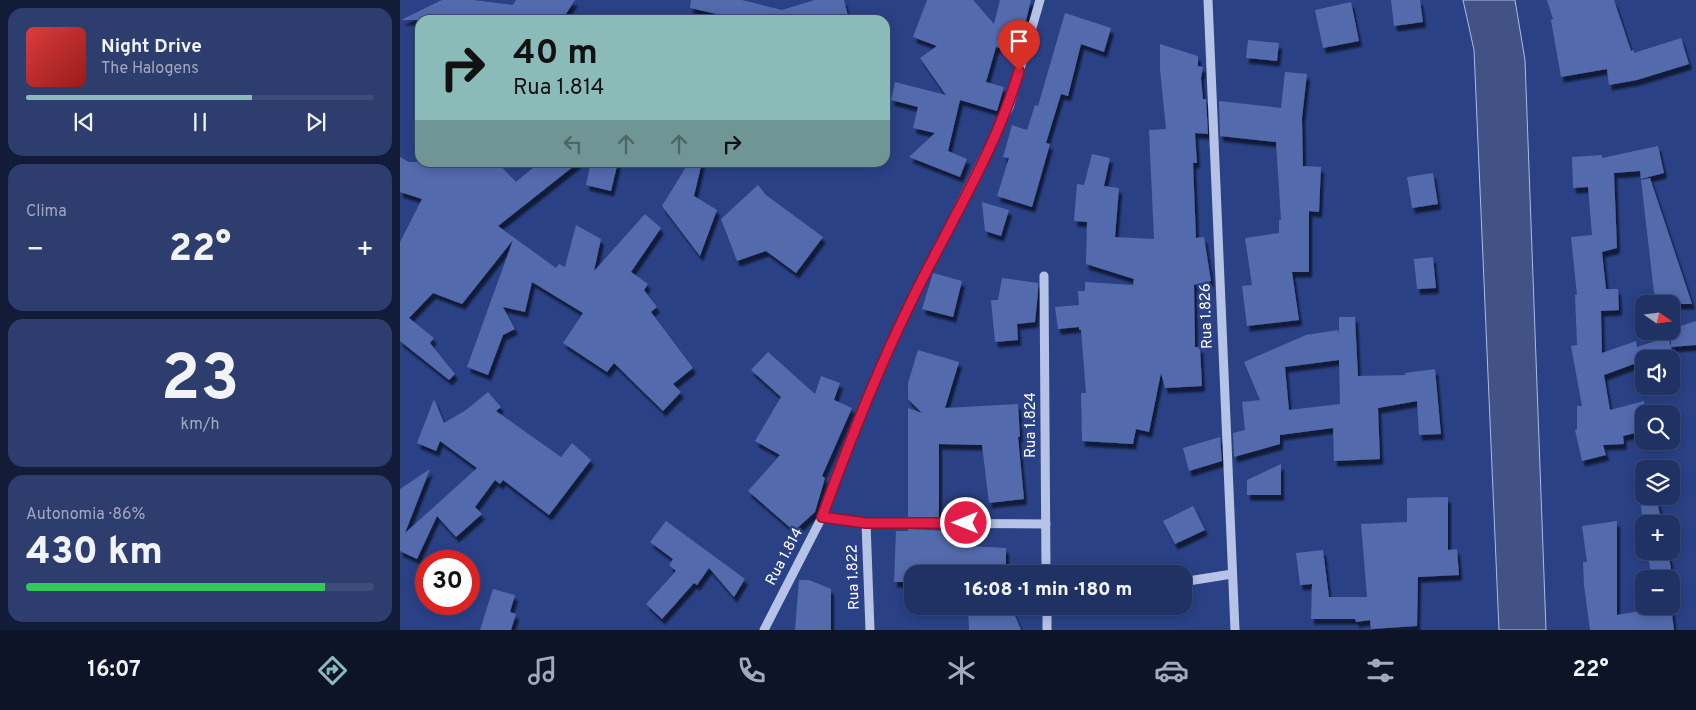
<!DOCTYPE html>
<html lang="pt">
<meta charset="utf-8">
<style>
:root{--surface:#203164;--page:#2d3d6d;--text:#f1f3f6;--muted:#a2a9bf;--line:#3d4c78;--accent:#8bbbb9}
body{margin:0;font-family:Overpass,sans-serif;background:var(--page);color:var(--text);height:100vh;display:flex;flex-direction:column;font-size:19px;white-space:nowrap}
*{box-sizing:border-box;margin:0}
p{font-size:16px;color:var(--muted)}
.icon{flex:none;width:28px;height:28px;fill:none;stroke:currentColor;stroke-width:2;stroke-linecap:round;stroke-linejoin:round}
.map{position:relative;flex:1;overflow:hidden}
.drawer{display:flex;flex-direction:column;gap:8px;padding:8px;background:#121b37;width:400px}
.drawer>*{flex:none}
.top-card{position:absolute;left:15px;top:15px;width:475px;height:152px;border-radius:15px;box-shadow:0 2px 12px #0003,0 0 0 1px var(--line);background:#8bbbb9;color:#111;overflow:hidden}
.needle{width:32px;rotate:104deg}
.buttons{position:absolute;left:1235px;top:295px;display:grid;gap:10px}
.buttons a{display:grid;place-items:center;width:45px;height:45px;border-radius:10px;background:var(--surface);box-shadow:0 2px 12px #0003,0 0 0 1px var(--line);font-size:25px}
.speed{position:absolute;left:15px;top:550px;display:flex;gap:10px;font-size:25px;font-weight:700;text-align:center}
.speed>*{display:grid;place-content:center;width:65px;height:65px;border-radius:50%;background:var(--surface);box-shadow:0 2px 12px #0003,0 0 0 1px var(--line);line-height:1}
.speed .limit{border:8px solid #d22;background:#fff;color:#111}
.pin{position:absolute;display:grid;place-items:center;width:42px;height:42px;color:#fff;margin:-51px -21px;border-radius:50% 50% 50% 0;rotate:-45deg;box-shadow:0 0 5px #0007}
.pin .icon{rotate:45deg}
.me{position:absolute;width:55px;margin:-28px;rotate:270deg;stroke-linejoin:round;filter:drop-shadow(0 0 4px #0008)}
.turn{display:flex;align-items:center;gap:18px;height:105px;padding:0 15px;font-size:22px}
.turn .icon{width:65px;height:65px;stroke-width:2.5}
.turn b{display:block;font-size:35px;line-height:42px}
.lanes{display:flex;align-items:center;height:48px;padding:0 15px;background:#0003;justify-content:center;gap:25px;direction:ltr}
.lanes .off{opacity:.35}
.big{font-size:38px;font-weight:800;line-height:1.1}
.drawer .card{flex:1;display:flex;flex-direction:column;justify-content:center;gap:8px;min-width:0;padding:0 18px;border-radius:15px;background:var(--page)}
.drawer .dial{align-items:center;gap:0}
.dial b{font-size:65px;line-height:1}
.song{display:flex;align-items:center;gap:15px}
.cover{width:60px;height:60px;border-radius:8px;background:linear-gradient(135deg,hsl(0 70% 55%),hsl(0 70% 35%))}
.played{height:5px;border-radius:2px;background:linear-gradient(90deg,var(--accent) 65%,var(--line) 65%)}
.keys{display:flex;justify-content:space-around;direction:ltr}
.heat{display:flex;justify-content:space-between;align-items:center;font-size:28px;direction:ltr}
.charge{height:8px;border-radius:4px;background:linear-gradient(90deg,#34c759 86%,var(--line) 0)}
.trip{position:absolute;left:504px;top:565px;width:288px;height:50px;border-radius:15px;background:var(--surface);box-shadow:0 2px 12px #0003,0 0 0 1px var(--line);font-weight:800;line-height:50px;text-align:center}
.tabs{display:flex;height:80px;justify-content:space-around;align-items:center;background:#0d1428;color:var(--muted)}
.tabs .icon{width:35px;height:35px}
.tabs .current{color:var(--accent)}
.tabs b{font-size:22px;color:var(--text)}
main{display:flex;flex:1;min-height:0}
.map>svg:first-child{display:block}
.water{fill:#425285;stroke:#aabbe8}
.building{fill:#536aad;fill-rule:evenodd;filter:url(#shadow)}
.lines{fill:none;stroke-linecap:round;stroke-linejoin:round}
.minor{stroke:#b6c3e7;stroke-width:9}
.route-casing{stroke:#92132f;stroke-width:12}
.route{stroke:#e11d48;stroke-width:9}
.labels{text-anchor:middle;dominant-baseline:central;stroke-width:5;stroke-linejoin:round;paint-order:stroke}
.street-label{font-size:15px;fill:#fff;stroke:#2a4186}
</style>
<main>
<section class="drawer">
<div class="card">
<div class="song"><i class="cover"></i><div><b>Night Drive</b><p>The Halogens</p></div></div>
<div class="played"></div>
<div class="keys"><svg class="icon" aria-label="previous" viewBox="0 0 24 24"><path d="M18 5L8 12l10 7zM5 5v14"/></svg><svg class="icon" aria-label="pause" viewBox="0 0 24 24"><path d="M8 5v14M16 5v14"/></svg><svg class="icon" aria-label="next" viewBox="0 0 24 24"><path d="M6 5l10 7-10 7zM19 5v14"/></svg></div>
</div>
<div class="card"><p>Clima</p>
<div class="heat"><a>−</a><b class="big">22°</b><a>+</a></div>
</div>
<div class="card dial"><b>23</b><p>km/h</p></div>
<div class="card"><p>Autonomia · 86%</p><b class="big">430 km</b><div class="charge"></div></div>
</section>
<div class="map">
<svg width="1296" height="630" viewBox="0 0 1296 630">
<defs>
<filter id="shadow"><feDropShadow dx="3" dy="5.5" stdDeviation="1" flood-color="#0009"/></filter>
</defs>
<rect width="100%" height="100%" fill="#2a4186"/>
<path class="water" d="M1063,0H1115L1125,60L1146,630H1099L1074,50Z"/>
<g class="building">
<path d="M42,0H73L113,5L116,0H175L162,20H1Z"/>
<path d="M291,0H342L382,10L415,0H444L449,20H343L290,8Z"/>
<path d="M527,0H573L594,24L600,0H631L618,53L596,47L586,82L604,87L597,111L560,100L548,151L567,159L560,177L509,157L535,133L513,128L518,107L491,100L495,82L546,95L520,58L537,46L513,37Z"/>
<path d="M991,0H1020L1023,22L994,26Z"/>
<path d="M1147,0H1214L1231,51L1234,50V53L1281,38L1289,64L1237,80L1209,85L1207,69L1161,77L1151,20L1153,19Z"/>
<path d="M951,2L959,41L923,48L915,10Z"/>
<path d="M665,13L711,28L704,52L681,44L668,96L661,94L646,143L650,144L632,207L597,196L609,158L603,157L612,125L627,130L635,105L638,106Z"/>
<path d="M848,40L879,43L877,61L846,58Z"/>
<path d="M760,44L798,56V66L803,67L801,78L803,99H806L808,134L795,133L797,163H793L796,238L804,237L811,281L794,285L795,347H800L802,386L765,388L761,373L749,432L736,429L733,444L682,441L681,393H686L681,330H679V327L658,329L655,307L679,305L678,291H685V282L733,285L734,279L686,264L687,222L674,221L677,184L684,185L692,154L710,158L704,186L719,188L715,237L754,239L749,130L766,129L760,69Z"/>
<path d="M885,72L907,74L902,118L903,166L921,167L919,212L909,211V272H892L899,320L847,326L842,286L852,285L845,238L879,233V220H881L876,142L820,136L819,101L881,108Z"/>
<path d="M1258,146L1264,173L1241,179L1240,171L1214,173L1217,248L1202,252L1206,289H1218L1219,310L1201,311L1202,353L1236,341L1237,347L1268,337L1271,347V329L1296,321V345L1271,347L1275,359H1241L1242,361L1204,375L1210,410L1244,401V431L1223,436L1224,444L1203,445L1206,455L1182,461L1175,430L1177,429V406H1182L1171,346L1177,345L1175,295H1177L1171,237L1192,235L1188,187L1173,188L1172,157L1202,155V158Z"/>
<path d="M0,157L9,162H97L116,182L140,162H179L98,226L156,268L159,264L165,267L176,225L201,239L194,271L245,214L261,228L231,272L248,284L244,290L257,307L251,312L293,368L273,384L281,392L263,411L214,363L207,372L163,343L183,313L132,282L125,312L103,307L115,329L103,335L88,375L67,367L113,240L62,304L33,293L9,318L34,338L30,343L55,374L49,380L0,341V242L22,199L0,192Z"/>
<path d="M191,162H218L211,191L186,185Z"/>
<path d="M289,162H302L294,196L317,210L300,256L262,206Z"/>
<path d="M1033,173L1038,204L1012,208L1007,177Z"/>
<path d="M1250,178L1292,304H1259L1254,292L1241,180Z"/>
<path d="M358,185L366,195L423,237L396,273L366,251L337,261L321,219Z"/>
<path d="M582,202L609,210L601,236L585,231Z"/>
<path d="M1033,257L1036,288L1017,289L1014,259Z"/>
<path d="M533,273L562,281L553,317L522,309Z"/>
<path d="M602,278L638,283V292L635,322L617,324L618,340L595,342L591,300H598Z"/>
<path d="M939,317H955L958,376L1006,375L1005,373L1035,369L1041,434L1019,435L1017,401L978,408L980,459L934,461L933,428L880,435V444L834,457L833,433L845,430L842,402L860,400L844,362L906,335L938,330L939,334ZM939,360L940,404L889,410L885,367Z"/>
<path d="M518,350L559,362L545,408L618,404L620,437H618L624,499L589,503L582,445L539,444V517H508V408L522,413L508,399V383Z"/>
<path d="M368,352L415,394L421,376L440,383L434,400L452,408L422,476L425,478L415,512L394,531L348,491L380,455L355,441L381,397L351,370Z"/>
<path d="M88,392L101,407L96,411L161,457L172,443L191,460L149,515L103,480L100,484L95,480L75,507L82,514L56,537L37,516L17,559L0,551V489L30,469L5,533L77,468L40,441L36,451L17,443L34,399L44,423L66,410Z"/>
<path d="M820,437L822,461L789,471L783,448Z"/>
<path d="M881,464V495H847V480Z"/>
<path d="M1244,472V496H1256L1262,524H1244V527L1236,473Z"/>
<path d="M1048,497V550L1057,549L1059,575L1018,577L1017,626L971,629L970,620L956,622L955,619H911L912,584L900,585L896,553L923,550L929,597H967L961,524L1007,522V498Z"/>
<path d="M793,506L805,530L775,544L763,521Z"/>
<path d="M266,521L345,579L334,597L309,568L297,585L294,583L262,619L246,604L276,571L269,565L273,559L250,542Z"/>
<path d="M1217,521V615L1271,606L1274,630H1190L1184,585L1183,562H1187L1182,526Z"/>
<path d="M508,529L571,532V546L606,548V574H512V589L507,582H494L496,531H508Z"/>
<path d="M1247,551H1268L1273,581L1271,579H1252Z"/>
<path d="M399,580H409L431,589V630H395Z"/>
<path d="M93,589L115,595L110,612L116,614L111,630H80Z"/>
<path d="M568,606H611L621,630H569Z"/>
</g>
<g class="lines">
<g class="minor">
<path d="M808,0L835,630"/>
<path d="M644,276L646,574"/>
<path d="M422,517L466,523L646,524"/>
<path d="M466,523L470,630"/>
<path d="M782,582L832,574"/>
<path d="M647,606V630"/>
<path d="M364,630L422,517L459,418L510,304L609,107L640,0"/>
</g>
</g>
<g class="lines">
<g class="route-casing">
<path id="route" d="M566,523H466L422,517C448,445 476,373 510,304C547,227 595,153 619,71"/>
</g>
<use href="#route" class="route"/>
</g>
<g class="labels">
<g class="street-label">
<text transform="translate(807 316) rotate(-92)">Rua 1.826</text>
<text transform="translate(631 425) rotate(-90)">Rua 1.824</text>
<text transform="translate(385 557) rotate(-62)">Rua 1.814</text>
<text transform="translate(454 577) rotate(-92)">Rua 1.822</text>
</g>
</g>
</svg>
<div class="buttons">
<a><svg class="needle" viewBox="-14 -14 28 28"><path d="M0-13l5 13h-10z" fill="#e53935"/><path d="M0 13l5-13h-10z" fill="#a2a9bf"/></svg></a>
<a><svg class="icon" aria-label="sound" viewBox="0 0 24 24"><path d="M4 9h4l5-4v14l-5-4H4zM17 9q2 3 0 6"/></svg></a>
<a><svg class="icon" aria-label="search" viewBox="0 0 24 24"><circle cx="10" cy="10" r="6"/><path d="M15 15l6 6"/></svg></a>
<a><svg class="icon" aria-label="layers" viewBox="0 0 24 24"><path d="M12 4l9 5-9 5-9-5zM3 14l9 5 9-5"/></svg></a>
<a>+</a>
<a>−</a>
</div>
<div class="speed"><div class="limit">30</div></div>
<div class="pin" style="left:619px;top:71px;background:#d93025"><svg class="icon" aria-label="arrive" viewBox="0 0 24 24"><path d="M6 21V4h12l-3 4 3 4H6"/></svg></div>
<svg class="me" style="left:566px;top:523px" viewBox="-20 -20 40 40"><circle r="17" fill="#e11d48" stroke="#fff" stroke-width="3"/><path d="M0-11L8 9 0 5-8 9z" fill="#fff"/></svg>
<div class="trip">16:08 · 1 min · 180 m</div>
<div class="top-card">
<div class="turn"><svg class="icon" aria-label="right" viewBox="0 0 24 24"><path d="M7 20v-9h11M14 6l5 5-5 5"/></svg><div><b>40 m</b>Rua 1.814</div></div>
<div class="lanes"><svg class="icon off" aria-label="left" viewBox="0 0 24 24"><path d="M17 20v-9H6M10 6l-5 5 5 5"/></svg><svg class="icon off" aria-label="ahead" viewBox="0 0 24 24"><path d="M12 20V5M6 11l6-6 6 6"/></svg><svg class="icon off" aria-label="ahead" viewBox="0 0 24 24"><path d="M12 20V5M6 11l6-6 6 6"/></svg><svg class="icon" aria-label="right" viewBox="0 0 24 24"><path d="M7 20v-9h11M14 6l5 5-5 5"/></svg></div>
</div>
</div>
</main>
<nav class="tabs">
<b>16:07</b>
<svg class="icon current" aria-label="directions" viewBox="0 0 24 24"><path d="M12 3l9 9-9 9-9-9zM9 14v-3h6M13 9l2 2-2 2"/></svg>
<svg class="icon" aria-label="music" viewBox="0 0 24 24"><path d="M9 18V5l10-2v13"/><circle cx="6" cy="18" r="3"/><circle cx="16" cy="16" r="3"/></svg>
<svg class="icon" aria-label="phone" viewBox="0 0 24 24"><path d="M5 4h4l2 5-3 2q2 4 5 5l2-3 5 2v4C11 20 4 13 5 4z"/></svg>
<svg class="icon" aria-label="climate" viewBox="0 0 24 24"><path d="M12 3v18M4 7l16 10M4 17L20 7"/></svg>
<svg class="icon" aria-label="car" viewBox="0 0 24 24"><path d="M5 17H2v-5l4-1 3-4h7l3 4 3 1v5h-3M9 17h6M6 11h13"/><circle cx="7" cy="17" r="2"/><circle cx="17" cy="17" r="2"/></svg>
<svg class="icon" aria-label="filters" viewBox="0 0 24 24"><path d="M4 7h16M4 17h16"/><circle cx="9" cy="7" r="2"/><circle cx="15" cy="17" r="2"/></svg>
<b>22°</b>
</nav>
